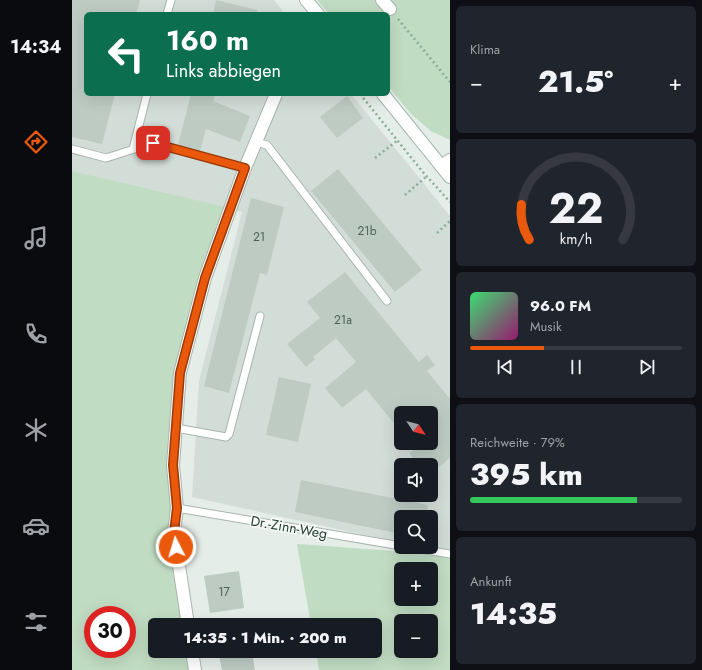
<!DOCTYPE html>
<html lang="de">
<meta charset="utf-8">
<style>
:root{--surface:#171b24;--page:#20242c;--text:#f1f3f6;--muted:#9ea1a6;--line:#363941;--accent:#ea580c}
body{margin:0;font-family:Jost,sans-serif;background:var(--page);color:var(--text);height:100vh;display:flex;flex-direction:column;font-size:15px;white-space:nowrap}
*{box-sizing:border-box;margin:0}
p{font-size:13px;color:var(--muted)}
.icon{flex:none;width:22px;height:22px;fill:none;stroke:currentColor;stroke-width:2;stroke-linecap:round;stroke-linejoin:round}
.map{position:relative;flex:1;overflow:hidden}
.panel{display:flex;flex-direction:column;gap:6px;padding:6px;background:#0d0f14;width:252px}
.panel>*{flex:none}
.banner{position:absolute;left:12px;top:12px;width:306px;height:84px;border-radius:6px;box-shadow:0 4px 16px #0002;background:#0b6e4f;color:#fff;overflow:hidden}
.needle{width:26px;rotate:125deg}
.buttons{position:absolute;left:322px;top:406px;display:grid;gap:8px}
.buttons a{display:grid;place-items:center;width:44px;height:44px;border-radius:6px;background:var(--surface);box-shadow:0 4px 16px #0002;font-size:20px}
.speed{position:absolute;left:12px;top:606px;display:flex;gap:8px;font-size:20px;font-weight:700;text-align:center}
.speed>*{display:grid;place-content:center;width:52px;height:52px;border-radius:50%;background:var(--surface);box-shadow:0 4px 16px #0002;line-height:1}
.speed .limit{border:6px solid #d22;background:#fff;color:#111}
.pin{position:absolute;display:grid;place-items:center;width:34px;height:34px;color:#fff;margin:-17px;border-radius:8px;box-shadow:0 2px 6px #0006}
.me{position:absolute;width:44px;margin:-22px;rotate:355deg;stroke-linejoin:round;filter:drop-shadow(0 0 3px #0008)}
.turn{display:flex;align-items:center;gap:14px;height:84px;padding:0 16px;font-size:18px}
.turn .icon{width:52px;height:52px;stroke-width:2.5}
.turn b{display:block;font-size:28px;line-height:34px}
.big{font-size:30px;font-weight:800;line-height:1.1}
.panel .widget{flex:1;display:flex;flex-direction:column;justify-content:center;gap:6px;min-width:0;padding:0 14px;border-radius:6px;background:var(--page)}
.panel .dial{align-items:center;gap:0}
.dial svg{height:104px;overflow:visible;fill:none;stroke:var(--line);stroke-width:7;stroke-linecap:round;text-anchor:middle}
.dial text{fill:var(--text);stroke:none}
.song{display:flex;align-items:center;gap:12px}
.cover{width:48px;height:48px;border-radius:6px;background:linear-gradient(135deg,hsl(140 70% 55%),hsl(320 70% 35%))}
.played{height:4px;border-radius:2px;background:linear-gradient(90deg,var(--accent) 35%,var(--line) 35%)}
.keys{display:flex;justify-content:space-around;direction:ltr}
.heat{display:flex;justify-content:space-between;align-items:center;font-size:22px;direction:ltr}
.charge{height:6px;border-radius:3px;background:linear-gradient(90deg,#34c759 79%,var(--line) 0)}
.trip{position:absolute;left:76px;top:618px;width:234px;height:40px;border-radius:6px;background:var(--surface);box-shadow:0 4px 16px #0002;font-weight:800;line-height:40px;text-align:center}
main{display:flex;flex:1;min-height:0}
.dock{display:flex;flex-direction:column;width:72px;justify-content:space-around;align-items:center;background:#090b0e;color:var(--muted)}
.dock .icon{width:28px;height:28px}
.dock .active{color:var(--accent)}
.dock b{font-size:18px;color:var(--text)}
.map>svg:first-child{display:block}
.built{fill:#d3ddd7;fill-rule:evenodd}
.green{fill:#c0dcc2;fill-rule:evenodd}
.building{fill:#bdcbc3}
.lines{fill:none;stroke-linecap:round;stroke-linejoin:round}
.service-casing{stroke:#a8b5ae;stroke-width:9}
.minor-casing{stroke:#a8b5ae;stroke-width:14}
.secondary-casing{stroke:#a4b8ae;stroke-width:14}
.path{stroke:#88ae9b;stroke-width:2.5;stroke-dasharray:2 3;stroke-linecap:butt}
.service{stroke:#fff;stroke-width:7}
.minor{stroke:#fff;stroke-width:12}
.secondary{stroke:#fff;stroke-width:12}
.route-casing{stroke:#983908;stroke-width:10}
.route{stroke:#ea580c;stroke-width:7}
.labels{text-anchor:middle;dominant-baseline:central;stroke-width:3.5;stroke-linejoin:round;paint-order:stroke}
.number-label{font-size:12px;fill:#4b6157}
.street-label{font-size:14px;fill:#253e33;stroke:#f6faf7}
</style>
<main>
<nav class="dock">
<b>14:34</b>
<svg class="icon active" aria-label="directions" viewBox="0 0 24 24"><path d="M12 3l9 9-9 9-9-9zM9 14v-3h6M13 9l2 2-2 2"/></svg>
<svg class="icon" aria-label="music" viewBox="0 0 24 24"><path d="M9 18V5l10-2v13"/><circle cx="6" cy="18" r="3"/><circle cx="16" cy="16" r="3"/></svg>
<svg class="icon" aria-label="phone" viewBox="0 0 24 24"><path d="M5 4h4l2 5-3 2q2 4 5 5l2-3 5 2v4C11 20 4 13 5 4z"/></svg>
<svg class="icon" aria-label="climate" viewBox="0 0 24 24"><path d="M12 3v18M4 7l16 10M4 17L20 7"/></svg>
<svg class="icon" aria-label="car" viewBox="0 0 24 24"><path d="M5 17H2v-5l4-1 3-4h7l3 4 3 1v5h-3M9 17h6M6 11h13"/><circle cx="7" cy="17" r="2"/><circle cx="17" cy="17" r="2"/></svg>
<svg class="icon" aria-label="filters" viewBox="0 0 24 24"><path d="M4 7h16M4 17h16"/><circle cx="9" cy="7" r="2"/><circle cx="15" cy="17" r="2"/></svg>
</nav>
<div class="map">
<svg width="378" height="670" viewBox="0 0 378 670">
<rect width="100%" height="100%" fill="#e5ede8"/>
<path class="built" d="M0,0H202L213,14H14V94H279L378,216V554L348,547H359V517H329V543L120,497L127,381L170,212L0,171ZM329,413H359V443H329ZM329,465H359V495H329Z"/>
<g class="green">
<path d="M245,0H378V140L359,131L339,114L316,86V14H257Z"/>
<path d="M0,171L158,208L108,373L101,465L116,625H83V651H120L123,670H0ZM21,615H55V649H21Z"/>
<path d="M225,544L378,555V670H247L244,651H303V625H239ZM329,569H359V599H329ZM329,621H359V651H329Z"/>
</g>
<g class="building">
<path d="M0,0H68L64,14H14V94H43L30,144L0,137Z"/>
<path d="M144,0L185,10V14H141Z"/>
<path d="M119,94H143L141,101L178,116L168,142L134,129L128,151L106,145Z"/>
<path d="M275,96L291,118L265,138L248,117Z"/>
<path d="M266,169L350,270L323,292L239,191Z"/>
<path d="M179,198L212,207L195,275L188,273L157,393L132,386Z"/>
<path d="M273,272L347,362L355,355L363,365L355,371L378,399V458L362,471L359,465H346L337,453L343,449L338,443H359V413H329V432L294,389L270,408L253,388L284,362L264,338L241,357L243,359L234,367L215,344L248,318L235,302Z"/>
<path d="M207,377L239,384L226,442L194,435Z"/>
<path d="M229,480L356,505L354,517H329V534L223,512Z"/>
<path d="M167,571L172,608L138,613L132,576Z"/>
<path d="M146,651H180L183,670H150Z"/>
</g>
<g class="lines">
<g class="service-casing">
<g id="service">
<path d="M95,14L99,0"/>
<path d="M184,142L195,145L315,301"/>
<path d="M0,149L34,158L81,143L173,168"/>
<path d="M61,149L75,94"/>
<path d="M104,428L154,437L157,434L188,316"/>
<path d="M105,508L329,546"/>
<path d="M337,547L378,554"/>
</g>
</g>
<g class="minor-casing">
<g id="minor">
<path d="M310,0L318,9"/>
<path d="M369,166L378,160"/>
<path d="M116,625L102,532L105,508L101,465L108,373L133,278L173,168L204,94"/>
<path d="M120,651L123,670"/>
</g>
</g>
<g class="secondary-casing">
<g id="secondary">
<path d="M234,0L246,14"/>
<path d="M311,94L378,177"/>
</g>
</g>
<g class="path">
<path d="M326,19L378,82"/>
<path d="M288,94L350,171L378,202"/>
<path d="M303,158L326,140"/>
<path d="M333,195L355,176"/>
<path d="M365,233L378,221"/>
</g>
<use href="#service" class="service"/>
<use href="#minor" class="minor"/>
<use href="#secondary" class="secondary"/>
</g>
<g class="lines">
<g class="route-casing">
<path id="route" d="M81,143L173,168L133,278L108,373L101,465L105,508L102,532L104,547"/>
</g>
<use href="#route" class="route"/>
</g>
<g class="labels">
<g class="number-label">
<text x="295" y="231">21b</text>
<text x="187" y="237">21</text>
<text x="271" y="320">21a</text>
<text x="152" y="592">17</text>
</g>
<g class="street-label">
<text transform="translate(217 527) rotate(10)">Dr.-Zinn-Weg</text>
</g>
</g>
</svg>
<div class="buttons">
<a><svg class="needle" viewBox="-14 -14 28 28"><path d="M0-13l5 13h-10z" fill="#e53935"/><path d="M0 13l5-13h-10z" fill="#9ea1a6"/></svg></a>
<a><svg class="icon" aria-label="sound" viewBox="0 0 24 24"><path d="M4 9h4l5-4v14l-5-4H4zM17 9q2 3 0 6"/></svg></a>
<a><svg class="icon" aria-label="search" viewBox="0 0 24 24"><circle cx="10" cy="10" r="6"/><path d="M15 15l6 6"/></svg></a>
<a>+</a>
<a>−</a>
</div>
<div class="speed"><div class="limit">30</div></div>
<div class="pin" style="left:81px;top:143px;background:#d93025"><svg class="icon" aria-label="arrive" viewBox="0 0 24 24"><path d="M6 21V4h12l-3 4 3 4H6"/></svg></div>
<svg class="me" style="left:104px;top:547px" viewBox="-20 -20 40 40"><circle r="17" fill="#ea580c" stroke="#fff" stroke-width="3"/><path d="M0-11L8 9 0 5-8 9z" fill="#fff"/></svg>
<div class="trip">14:35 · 1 Min. · 200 m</div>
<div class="banner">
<div class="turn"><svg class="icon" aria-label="left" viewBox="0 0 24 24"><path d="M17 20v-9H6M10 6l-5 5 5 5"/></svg><div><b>160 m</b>Links abbiegen</div></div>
</div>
</div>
<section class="panel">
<div class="widget"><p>Klima</p>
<div class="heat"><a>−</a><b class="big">21.5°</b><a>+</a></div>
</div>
<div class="widget dial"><svg viewBox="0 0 100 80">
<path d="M14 69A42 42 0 1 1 86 69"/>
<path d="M14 69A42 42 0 0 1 8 42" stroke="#ea580c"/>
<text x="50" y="56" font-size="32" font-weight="700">22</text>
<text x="50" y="72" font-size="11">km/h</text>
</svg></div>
<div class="widget">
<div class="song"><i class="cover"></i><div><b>96.0 FM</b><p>Musik</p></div></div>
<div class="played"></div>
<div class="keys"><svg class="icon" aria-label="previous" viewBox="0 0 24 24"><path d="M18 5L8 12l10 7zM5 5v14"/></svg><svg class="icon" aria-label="pause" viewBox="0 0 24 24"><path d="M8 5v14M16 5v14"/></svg><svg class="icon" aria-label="next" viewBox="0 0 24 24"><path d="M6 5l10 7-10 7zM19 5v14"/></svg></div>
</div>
<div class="widget"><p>Reichweite · 79%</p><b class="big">395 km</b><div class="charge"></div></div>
<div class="widget"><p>Ankunft</p><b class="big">14:35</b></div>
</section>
</main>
